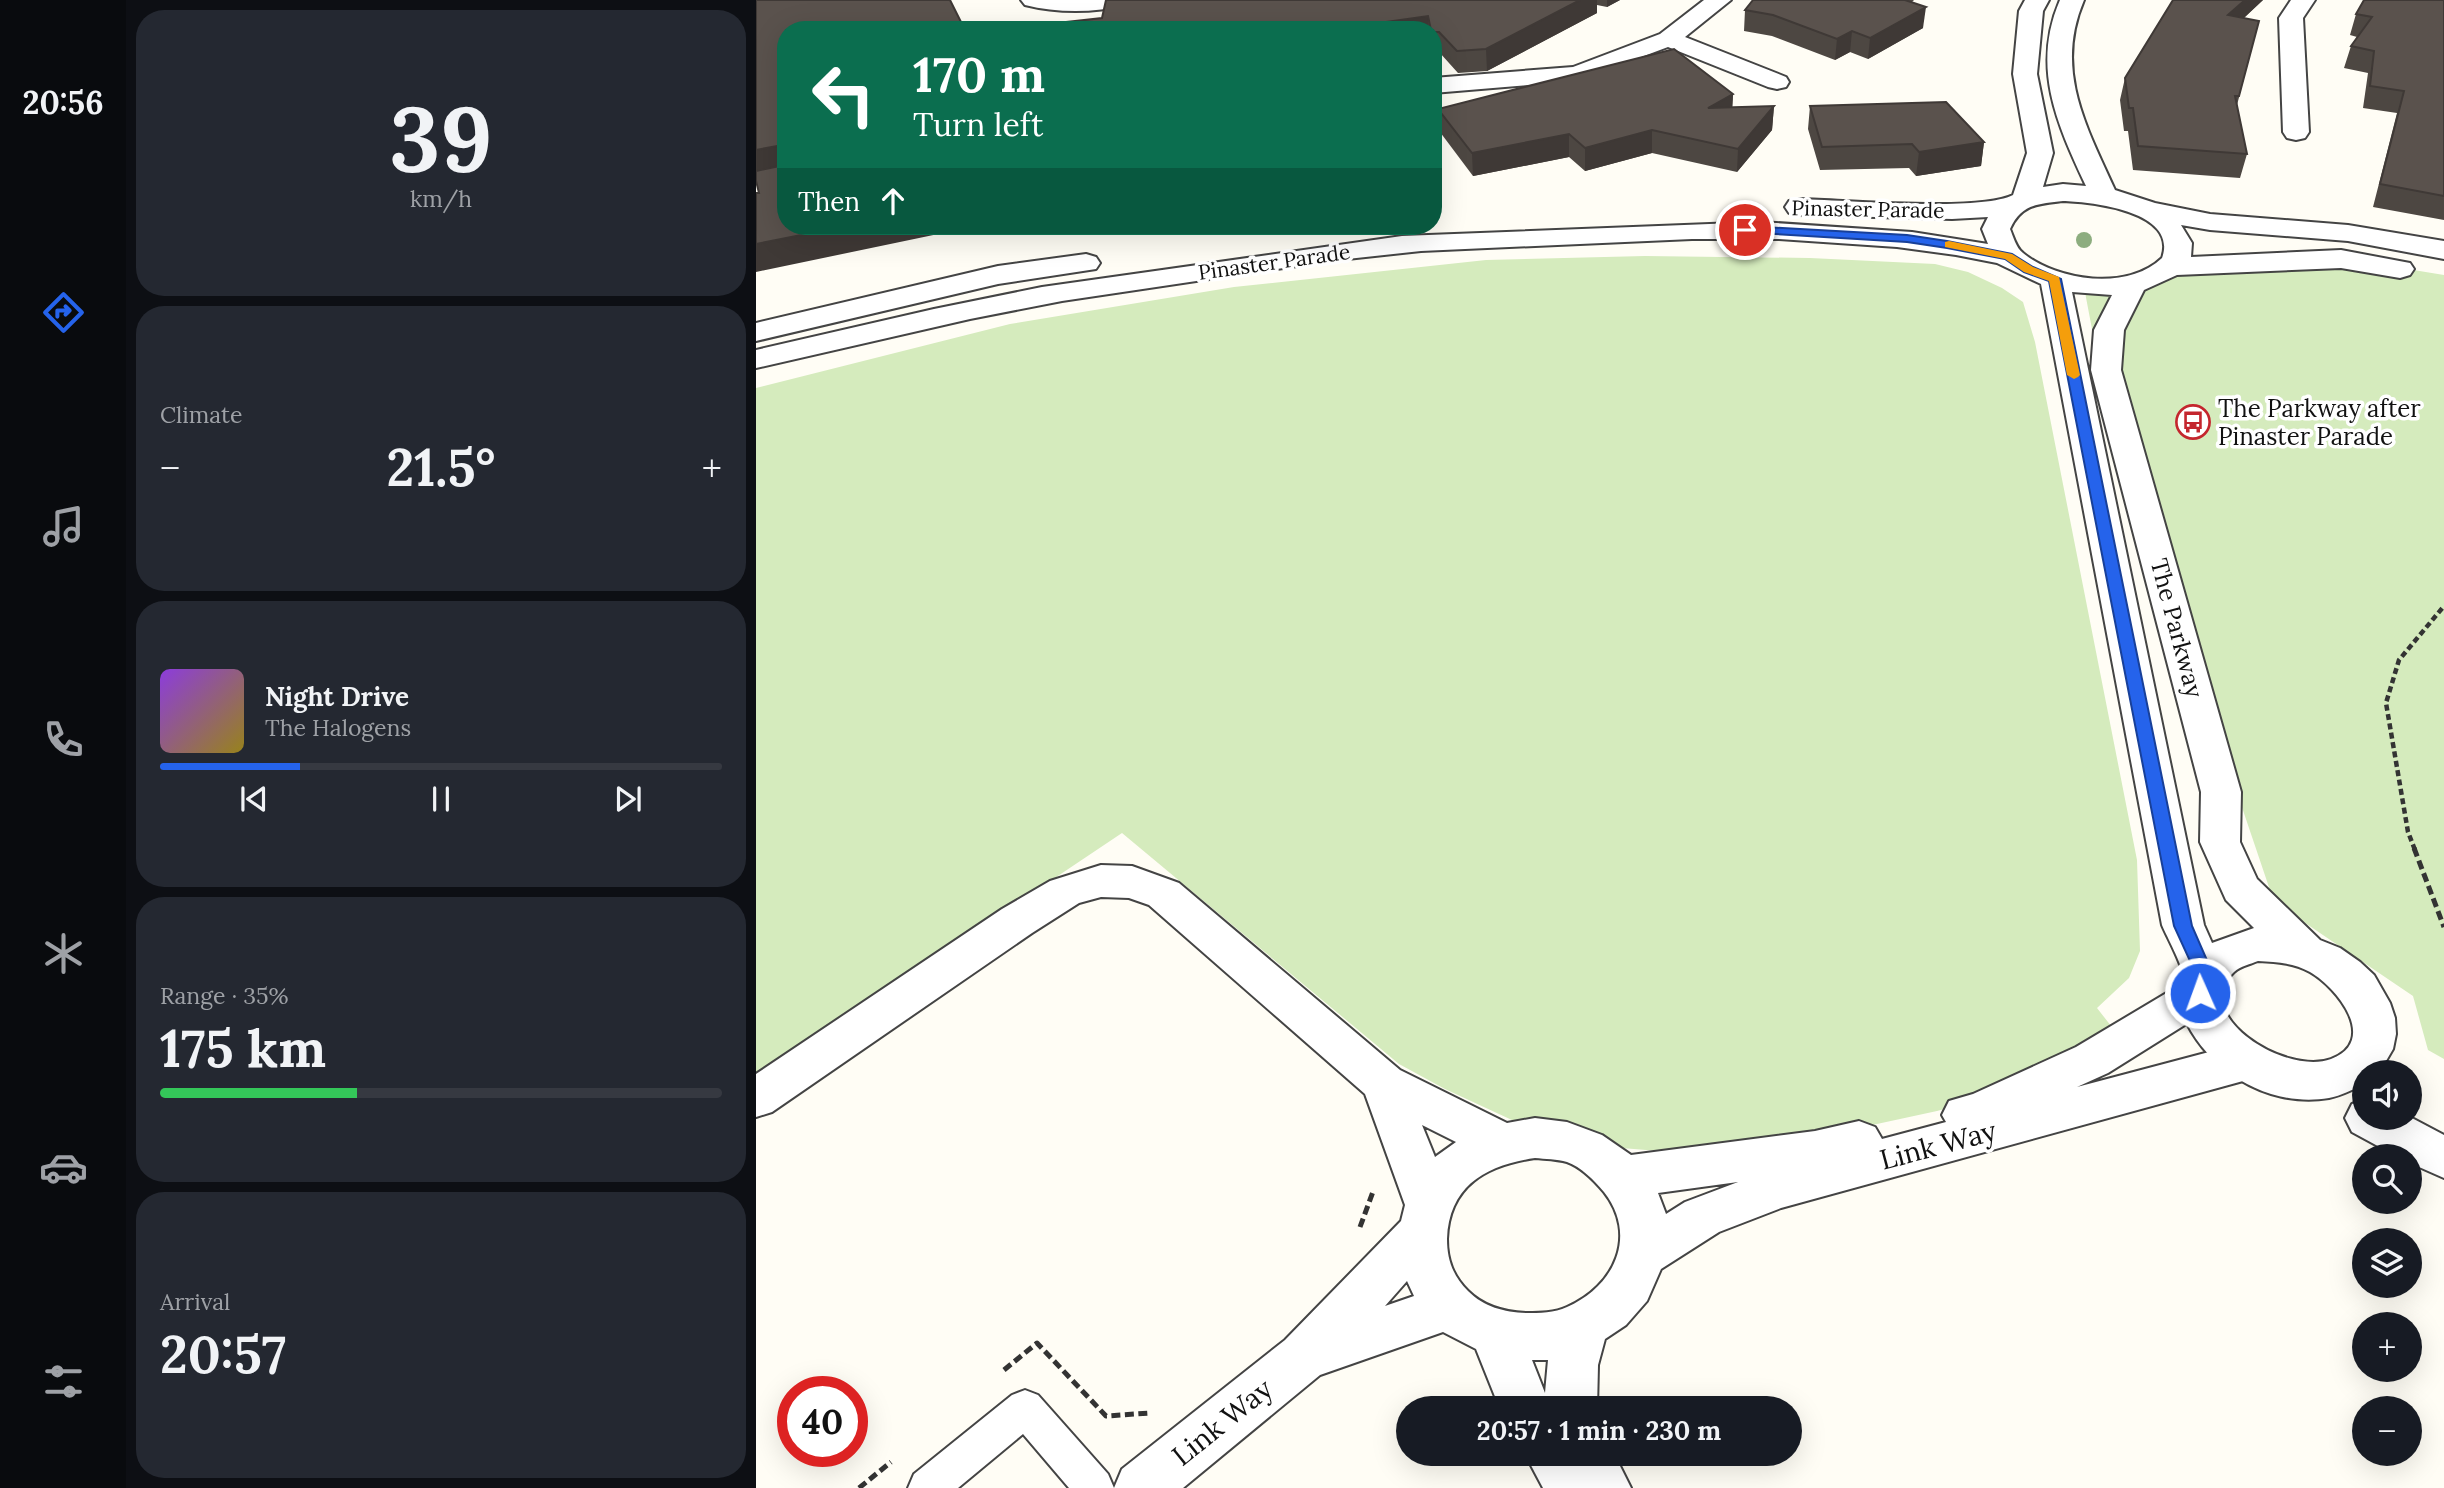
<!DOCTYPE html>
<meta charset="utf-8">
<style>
:root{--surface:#171b24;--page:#242831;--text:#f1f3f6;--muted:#9ea1a6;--line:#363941;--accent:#2563eb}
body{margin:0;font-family:Lora,serif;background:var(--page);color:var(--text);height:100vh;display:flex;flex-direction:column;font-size:26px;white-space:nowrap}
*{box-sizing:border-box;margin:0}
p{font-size:23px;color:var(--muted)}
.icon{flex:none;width:38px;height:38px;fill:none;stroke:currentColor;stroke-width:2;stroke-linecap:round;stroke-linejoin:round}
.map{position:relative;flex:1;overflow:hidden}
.sheet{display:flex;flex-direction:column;gap:10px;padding:10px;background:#0d0f14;width:630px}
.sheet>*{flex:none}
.banner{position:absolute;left:21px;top:21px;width:665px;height:214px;border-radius:28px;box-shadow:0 7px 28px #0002;background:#0b6e4f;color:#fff;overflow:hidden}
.buttons{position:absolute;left:1596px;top:1060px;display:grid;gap:14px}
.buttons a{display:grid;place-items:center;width:70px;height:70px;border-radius:50%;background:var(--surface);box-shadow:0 7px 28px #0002;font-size:35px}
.speed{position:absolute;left:21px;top:1376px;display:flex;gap:14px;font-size:35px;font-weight:700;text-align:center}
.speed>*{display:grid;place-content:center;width:91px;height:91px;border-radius:50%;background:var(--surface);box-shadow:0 7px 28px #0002;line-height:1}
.speed .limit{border:10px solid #d22;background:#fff;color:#111}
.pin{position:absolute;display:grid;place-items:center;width:60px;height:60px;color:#fff;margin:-30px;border:4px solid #fff;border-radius:50%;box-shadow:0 2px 7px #0007}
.me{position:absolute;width:77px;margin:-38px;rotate:358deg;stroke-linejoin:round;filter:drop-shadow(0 0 5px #0008)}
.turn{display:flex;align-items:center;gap:24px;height:147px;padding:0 21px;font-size:32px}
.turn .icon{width:91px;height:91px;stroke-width:2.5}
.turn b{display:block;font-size:49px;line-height:60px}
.then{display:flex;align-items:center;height:66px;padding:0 21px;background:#0003;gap:14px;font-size:26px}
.big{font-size:52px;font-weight:700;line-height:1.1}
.sheet .card{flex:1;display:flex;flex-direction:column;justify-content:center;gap:10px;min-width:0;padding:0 24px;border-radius:28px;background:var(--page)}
.sheet .dial{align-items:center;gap:0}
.dial b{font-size:91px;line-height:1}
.song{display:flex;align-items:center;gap:21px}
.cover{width:84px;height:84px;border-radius:10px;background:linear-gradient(135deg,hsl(270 70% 55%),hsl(50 70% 35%))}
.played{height:7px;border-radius:4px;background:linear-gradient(90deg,var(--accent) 25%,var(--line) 25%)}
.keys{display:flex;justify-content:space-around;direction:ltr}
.heat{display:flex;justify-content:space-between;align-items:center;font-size:38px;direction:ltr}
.charge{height:10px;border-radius:5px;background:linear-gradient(90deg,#34c759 35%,var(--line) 0)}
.trip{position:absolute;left:640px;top:1396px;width:406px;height:70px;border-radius:35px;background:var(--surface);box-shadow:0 7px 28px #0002;font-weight:700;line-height:70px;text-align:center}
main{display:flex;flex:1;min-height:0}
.tab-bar{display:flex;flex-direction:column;width:126px;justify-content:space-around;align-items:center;background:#090b0e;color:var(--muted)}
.tab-bar .icon{width:49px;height:49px}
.tab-bar .on{color:var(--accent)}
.tab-bar b{font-size:32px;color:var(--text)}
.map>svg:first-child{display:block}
.green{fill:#d5ebbd}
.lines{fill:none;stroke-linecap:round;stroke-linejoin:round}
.service-casing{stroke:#444;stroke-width:4}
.minor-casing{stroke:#444;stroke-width:4}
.tertiary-casing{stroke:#444;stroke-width:4}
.path-far1{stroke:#333;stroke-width:4.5;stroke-dasharray:6 3.5;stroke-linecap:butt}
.path{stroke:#333;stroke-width:5;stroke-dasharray:9 4.5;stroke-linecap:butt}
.service{fill:#fff;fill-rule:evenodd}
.minor{fill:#fff;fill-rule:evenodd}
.tertiary{fill:#fff;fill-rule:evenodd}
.tree{fill:#8dad7f}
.wall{fill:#4d4742}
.shaded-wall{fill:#3f3936}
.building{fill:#5a524d;stroke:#3f3936;stroke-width:2}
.route{fill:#2563eb;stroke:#184099;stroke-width:2}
.slow{fill:#f59e0b}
.labels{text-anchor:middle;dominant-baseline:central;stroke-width:7;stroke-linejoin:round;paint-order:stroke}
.far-street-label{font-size:21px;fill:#111;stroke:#fff}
.poi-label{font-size:24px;fill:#111;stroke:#fff;text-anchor:start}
.street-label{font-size:24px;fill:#111;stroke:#fff}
.near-street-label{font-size:28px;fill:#111;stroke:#fff}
</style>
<main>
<nav class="tab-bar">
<b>20:56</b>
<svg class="icon on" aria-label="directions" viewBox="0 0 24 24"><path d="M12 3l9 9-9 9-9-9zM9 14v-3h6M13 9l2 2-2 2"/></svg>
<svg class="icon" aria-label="music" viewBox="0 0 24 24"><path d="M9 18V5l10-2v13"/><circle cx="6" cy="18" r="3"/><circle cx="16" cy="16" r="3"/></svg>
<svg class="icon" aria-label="phone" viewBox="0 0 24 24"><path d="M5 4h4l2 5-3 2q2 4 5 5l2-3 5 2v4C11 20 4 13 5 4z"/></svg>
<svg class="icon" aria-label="climate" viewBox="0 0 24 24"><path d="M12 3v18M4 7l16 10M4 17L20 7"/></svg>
<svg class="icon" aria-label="car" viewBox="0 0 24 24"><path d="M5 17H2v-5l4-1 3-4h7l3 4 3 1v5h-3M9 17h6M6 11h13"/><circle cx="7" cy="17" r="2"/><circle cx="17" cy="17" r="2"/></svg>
<svg class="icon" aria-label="filters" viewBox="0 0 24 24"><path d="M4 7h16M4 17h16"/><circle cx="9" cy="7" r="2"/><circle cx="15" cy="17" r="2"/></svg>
</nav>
<section class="sheet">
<div class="card dial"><b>39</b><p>km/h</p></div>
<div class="card"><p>Climate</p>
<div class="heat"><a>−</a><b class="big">21.5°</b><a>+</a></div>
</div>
<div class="card">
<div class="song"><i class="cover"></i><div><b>Night Drive</b><p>The Halogens</p></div></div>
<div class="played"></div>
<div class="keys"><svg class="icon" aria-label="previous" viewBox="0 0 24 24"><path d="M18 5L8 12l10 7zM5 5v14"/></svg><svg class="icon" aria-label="pause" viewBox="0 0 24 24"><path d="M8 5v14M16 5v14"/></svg><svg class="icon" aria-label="next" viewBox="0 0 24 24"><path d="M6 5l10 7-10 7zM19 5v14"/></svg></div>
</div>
<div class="card"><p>Range · 35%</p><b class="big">175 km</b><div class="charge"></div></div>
<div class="card"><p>Arrival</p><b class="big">20:57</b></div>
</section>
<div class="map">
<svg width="1688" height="1488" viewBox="0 0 1688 1488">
<rect width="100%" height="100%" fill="#fffdf5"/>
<g class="green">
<path d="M889,256L1054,258L1179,264L1212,272L1246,288L1267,302L1279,342L1381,860L1384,951L1373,978L1341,1008L1359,1031L1236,1096L1181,1111L1047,1140L915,1152L853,1147L773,1128L689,1089L643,1064L366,833L0,1078V388L254,324L478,287L730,260Z"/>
<path d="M1584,258L1688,275V1059L1672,1050L1657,996L1518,902L1351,408L1328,287L1415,268Z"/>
</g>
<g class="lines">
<g class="service-casing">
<path id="service" d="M269,1390L282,1395L352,1474L358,1488H313L267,1434L202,1488H152L158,1474L256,1395Z"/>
</g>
<g class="minor-casing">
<g id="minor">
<path d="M265,0H374L370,5C338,13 301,13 269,5Z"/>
<path d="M948,0H975L929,37L1030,77L1033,82L1030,87L1021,89L1012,87L912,47L821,81L677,93V78L817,67L904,34Z"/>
<path d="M1535,0H1559L1547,18L1553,132L1549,138L1540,140L1531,138L1527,132L1523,18Z"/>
<path d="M345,865L376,866L423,883L644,1070L751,1123L779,1118L811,1122L846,1135L875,1155L1059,1131L1103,1121L1119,1127L1126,1139L1190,1122L1186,1115L1193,1101L1217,1094L1320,1047L1429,982L1444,977L1459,982L1466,994L1459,1006L1352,1073L1321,1087L1487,1043L1503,1049L1510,1062L1503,1075L1487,1081L1025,1208L963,1232L905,1269L891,1301L870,1325L849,1339L842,1365L841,1409H744L720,1349L687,1332L564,1375L427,1488H358L366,1469L529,1340L645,1221L649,1205L609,1094L393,905L373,898L345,897L323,903L276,933L16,1112L0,1117V1074L246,909L294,881ZM666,1125L700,1142L679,1157ZM779,1158C789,1159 801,1159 811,1162C825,1167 838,1180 848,1192C882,1235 859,1286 811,1307C798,1313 784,1313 770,1313C748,1312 728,1307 712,1291C697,1276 691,1260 691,1239C693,1185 731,1165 779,1158ZM982,1182L929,1202L910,1214L902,1193ZM651,1281L658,1296L629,1306ZM776,1360H792L789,1393Z"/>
<path d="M769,1454H858L875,1488H787Z"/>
</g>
</g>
<g class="tertiary-casing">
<g id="tertiary">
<path d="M1269,0H1293L1287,11L1281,74L1297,153L1287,187L1307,184L1330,186C1301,124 1275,67 1304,0H1328C1298,70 1330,126 1359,190L1399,203L1454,214L1592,225L1688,241V259L1592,241L1454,230L1425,225L1436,243L1435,257L1585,250L1654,263L1658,269L1654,275L1644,278L1585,268L1421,275L1388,290L1368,330L1365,370L1485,792L1484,842L1501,879L1564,940L1584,948L1604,962L1618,975L1634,1003L1639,1018L1640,1034L1637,1049L1623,1073H1608V1085C1597,1089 1585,1096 1573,1098C1509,1109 1444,1066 1424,1007C1421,996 1427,985 1427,975C1426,964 1411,937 1406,925L1285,284L1241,263L1200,255L1141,247L1023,239H936L665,251L582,260L306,301L214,319L0,368V350L178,309L286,287L646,236L1005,222L1156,232L1232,244L1226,229L1232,217L1196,219L1043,215L1033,213L1029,207L1033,201L1043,199C1088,200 1223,212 1257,195L1271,153L1257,74L1263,11ZM1307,201C1335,202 1423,211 1406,258C1372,291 1301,281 1267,253C1260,248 1257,236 1254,229C1265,204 1282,204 1307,201ZM1316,292L1356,295L1338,330L1335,370L1445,792L1444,842L1470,900L1498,928L1456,943L1448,925ZM1502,961C1520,962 1538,963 1554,972C1582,988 1623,1041 1575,1059C1529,1076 1432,1014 1478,972C1484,966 1495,964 1502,961Z"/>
<path d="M330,254L340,257L344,263L340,269L242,284L0,341V323L242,266Z"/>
<path d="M1608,1100V1118L1654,1117L1688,1135V1178L1654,1163V1157H1642L1596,1132L1589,1118L1596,1104Z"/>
</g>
</g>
<path class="path-far1" d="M1659,850L1652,832L1630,703L1643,660L1688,606"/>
<g class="path">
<path d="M1658,848L1688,927"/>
<path d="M604,1227L618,1189"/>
<path d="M248,1370L281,1343L350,1416L394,1413"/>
<path d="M103,1488L135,1462"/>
</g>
<use href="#service" class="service"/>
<use href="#minor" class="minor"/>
<use href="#tertiary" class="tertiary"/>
</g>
<circle class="tree" cx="1328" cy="240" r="8"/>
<g class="wall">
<path d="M350,0H864L851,7L841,5V13L731,71L702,73L684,53L677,54V30H303L346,18Z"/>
<path d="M997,0H1158L1156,2L1167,28L1112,59L1094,52L1079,60L1016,36L988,31L989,10Z"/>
<path d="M1417,0H1507L1488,18L1503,21L1481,105L1491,154L1484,178L1377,170L1372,131H1368L1364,100L1369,78Z"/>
<path d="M1688,0V220L1617,207L1641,113L1607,108L1612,73L1588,68L1595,46L1601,37L1594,35L1600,14Z"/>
<path d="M977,94L976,107L1018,106L1016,130L981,172L896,153L829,171L813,157L717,176L684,132L682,109Z"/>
<path d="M1054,106L1228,142L1225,166L1160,176L1153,168L1064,170L1052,129Z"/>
</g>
<g class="shaded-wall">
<path d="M824,0H841V13L731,71L730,49Z"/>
<path d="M851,0H864L851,7Z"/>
<path d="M1489,0H1507L1467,37L1472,15Z"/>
<path d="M1170,7L1167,28L1112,59L1114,38Z"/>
<path d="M672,16L673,30H573Z"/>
<path d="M1096,31L1094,52L1079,60L1081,39Z"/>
<path d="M977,94L976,117L952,108Z"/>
<path d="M1018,106L1016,130L981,172L982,149Z"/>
<path d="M896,130V153L829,171V148Z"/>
<path d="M813,134V157L717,176L716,153Z"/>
<path d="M1228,142L1225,166L1160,176L1163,152Z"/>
<path d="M21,146L29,170L0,176V150Z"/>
<path d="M91,226H214L186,230L187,233L0,272V244Z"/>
</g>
<g class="building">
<path d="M0,0H194L209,30H30V226H91L0,244V193H3L0,181V171L24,166V148L21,146L0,150Z"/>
<path d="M350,0H824L730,49L701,51L683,32H677V30H675L672,16L573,30H303L302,23L346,18Z"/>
<path d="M997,0H1149L1170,7L1114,38L1096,31L1081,39L1017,15L989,10Z"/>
<path d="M1417,0H1489L1472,15L1503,21L1483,96H1479L1491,154L1382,146L1377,108H1373L1369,78Z"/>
<path d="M1608,0H1688V196L1624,184L1648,91L1614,86L1618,51L1595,46L1616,17L1600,14Z"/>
<path d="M918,49L977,94L952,108L1018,106L982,149L896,130L829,148L813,134L716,153L682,109Z"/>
<path d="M1190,102L1228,142L1163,152L1156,144L1066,147L1054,106Z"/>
</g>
<path class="route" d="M989,226L1151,235L1191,241L1256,254L1277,267L1305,279L1436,926L1457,974L1450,999L1444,1001L1437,999L1435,993L1440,974L1418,926L1293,281L1268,272L1249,259L1191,248L1151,242L985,232V227Z"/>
<path class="slow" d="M1193,241L1256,254L1277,267L1303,277L1324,375L1322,377L1318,379L1311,375L1293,281L1268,272L1249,259L1189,247V242Z"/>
<defs>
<g id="bus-ring" transform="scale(1.75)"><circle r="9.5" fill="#fff" stroke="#c4262e" stroke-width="1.5"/><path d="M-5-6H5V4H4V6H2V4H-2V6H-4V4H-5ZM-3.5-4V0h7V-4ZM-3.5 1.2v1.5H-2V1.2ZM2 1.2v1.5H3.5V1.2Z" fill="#c4262e"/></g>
</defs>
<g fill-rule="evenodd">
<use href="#bus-ring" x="1437" y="422"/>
</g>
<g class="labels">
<g class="far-street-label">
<text transform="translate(1112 209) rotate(1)">Pinaster Parade</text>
<text transform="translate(518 262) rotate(-8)">Pinaster Parade</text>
</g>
<g class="poi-label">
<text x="1462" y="408">The Parkway after<tspan x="1462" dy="28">Pinaster Parade</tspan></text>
</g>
<g class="street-label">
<text transform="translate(1421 628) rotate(75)">The Parkway</text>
</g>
<g class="near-street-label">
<text transform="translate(1182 1145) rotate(-15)">Link Way</text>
<text transform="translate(466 1422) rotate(-39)">Link Way</text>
</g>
</g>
</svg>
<div class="buttons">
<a><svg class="icon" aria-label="sound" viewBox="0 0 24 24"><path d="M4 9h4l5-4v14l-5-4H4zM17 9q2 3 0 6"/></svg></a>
<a><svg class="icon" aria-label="search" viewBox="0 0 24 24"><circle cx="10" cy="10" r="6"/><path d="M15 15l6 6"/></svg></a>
<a><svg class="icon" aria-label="layers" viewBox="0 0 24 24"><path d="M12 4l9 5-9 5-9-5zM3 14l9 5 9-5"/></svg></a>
<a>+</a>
<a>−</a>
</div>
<div class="speed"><div class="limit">40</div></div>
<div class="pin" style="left:989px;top:230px;background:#d93025"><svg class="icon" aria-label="arrive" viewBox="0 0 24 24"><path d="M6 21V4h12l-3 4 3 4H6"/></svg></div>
<svg class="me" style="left:1444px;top:993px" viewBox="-20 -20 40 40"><circle r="17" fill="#2563eb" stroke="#fff" stroke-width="3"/><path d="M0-11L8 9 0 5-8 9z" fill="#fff"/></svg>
<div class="trip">20:57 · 1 min · 230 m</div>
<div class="banner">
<div class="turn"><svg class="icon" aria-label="left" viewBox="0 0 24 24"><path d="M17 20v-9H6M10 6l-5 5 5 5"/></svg><div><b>170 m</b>Turn left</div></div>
<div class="then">Then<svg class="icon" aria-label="ahead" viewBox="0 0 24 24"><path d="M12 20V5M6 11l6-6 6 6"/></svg></div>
</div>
</div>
</main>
